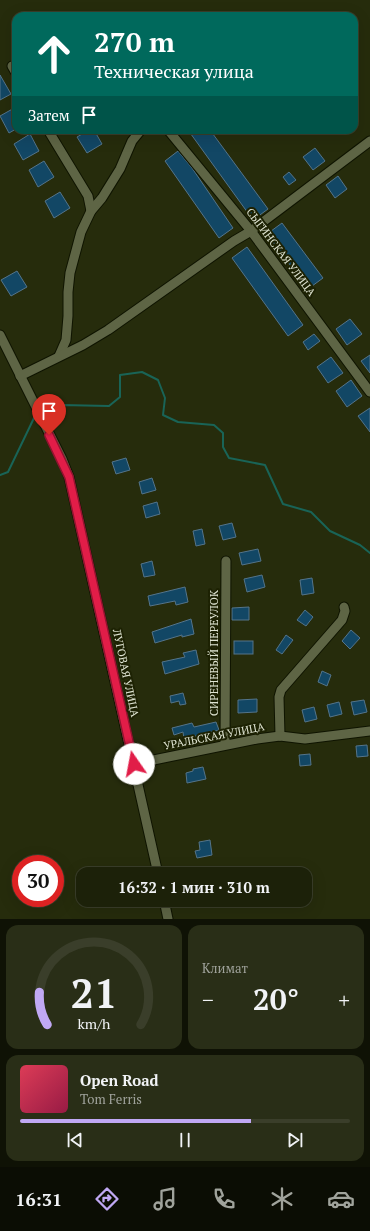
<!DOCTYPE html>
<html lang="ru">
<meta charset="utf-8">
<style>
:root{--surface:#1c2109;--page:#292e17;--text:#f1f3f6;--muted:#a0a39c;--line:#3a3e2a;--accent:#c0a8f4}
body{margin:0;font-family:"PT Serif",serif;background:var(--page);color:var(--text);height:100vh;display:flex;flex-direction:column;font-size:15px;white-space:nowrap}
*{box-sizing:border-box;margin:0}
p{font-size:13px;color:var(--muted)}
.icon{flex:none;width:22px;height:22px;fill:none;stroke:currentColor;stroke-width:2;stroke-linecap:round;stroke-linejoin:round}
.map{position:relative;height:919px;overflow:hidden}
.details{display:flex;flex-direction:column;gap:6px;padding:6px;background:#0f1205;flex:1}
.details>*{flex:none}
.hud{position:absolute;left:12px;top:12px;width:346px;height:122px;border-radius:12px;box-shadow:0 4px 16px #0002,0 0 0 1px var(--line);background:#00695c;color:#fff;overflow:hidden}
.speed{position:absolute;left:12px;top:855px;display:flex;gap:8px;font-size:20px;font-weight:700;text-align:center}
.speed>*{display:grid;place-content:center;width:52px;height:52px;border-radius:50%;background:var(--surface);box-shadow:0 4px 16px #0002,0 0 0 1px var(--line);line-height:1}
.speed .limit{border:6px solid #d22;background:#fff;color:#111}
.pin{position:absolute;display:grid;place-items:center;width:34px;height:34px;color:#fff;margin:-41px -17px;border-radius:50% 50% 50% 0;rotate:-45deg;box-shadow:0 0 4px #0007}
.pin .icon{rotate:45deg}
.me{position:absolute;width:44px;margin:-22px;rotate:348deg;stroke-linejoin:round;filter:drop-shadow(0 0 3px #0008)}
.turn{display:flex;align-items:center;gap:14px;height:84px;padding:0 16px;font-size:18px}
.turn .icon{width:52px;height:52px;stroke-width:2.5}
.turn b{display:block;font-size:28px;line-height:34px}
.then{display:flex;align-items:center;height:38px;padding:0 16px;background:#0003;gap:8px;font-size:15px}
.big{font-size:30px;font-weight:800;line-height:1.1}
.details .tile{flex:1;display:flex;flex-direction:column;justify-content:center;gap:6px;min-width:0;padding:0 14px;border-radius:12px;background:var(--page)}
.details .dial{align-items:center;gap:0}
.dial svg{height:104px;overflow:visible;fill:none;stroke:var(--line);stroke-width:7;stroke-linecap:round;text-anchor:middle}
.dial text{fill:var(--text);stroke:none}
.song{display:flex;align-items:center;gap:12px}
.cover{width:48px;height:48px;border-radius:6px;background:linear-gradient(135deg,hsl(350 70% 55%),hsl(340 70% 35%))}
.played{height:4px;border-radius:2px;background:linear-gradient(90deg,var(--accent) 70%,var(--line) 70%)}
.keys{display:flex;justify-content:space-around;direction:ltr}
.heat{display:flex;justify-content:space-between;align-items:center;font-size:22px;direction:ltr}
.details .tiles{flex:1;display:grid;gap:6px;grid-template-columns:1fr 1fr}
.tile:last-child{grid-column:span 2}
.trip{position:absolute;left:76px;top:867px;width:236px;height:40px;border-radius:12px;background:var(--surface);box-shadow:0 4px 16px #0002,0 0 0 1px var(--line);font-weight:800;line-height:40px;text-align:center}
.tabs{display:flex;height:64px;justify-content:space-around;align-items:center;background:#0b0d04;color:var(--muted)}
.tabs .icon{width:28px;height:28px}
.tabs .selected{color:var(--accent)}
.tabs b{font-size:18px;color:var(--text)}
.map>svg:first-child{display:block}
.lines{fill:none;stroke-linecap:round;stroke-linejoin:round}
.stream{stroke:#196457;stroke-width:2}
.building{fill:#124765;stroke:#54748a}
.minor-casing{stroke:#0f1400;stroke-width:11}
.minor{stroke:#5e6545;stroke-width:9}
.route-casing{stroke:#92132f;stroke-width:10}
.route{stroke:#e11d48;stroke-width:7}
.labels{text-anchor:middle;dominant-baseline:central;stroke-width:4;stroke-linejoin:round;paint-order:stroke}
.street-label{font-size:11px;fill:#dfe4d2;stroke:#1d2203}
</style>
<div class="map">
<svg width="370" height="919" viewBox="0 0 370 919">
<rect width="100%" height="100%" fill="#262c0c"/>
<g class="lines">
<g class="stream">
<path d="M42,414L61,405L109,406L120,397V375L142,372L158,380L165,398L163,415L178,422L214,425L223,433V447L229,458L265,465L283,504L311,512L330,531L360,545L370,553"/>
<path d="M0,475L8,472L34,418L38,416"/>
</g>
</g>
<g class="building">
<path d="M0,75L11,94L0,100Z"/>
<path d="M16,107V129L9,133L0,116Z"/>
<path d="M89,130H94L102,144L87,153L77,137Z"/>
<path d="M188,130H210L268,209L253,220Z"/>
<path d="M30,134L39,151L23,160L14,144Z"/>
<path d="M315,148L325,161L313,170L303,157Z"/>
<path d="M178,151L192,168L233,228L219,238L165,161Z"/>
<path d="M44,161L54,177L38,187L29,170Z"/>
<path d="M289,172L296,180L289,185L283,177Z"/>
<path d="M338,176L347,189L335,198L326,185Z"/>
<path d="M60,192L70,208L54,218L45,201Z"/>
<path d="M282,223L323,278L308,289L267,234Z"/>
<path d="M247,247L303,325L288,336L232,258Z"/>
<path d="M17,271L27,287L11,296L1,280Z"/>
<path d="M350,319L362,334L347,345L336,329Z"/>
<path d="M314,334L320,341L308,350L303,342Z"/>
<path d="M370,355V373L361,361Z"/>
<path d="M331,357L343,373L328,383L317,367Z"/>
<path d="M351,380L362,396L347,407L336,391Z"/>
<path d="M370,408V432L358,416Z"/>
<path d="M126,458L130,470L116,474L112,462Z"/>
<path d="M152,478L156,490L142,494L139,482Z"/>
<path d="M157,502L160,514L146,518L143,506Z"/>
<path d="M232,523L236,537L223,540L219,526Z"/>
<path d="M202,529L205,544L196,546L193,531Z"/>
<path d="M258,549L261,561L242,565L239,553Z"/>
<path d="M152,561L155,575L144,577L141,564Z"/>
<path d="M262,575L265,587L247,592L244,579Z"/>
<path d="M312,578L314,593L302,595L300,580Z"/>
<path d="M185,587L188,602L176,605L175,601L150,606L148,596Z"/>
<path d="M249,607V620H232V608Z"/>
<path d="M305,610L313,617L306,626L297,620Z"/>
<path d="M191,619L194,634L182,637V635L155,643L152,632Z"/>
<path d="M351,630L360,638L350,649L342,641Z"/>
<path d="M286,635L293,640L282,654L276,650Z"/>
<rect x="234" y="641" width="19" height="13"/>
<path d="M196,650L199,664L165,674L162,662L185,657L183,653Z"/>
<path d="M322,671L331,675L327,686L318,682Z"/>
<path d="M183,693L186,704L180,705L179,701L171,703L170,696Z"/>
<path d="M257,699V712L238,713V700Z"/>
<path d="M364,700L367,712L354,715L351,702Z"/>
<path d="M339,702L342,714L330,717L327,705Z"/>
<path d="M314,707L317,719L305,722L302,710Z"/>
<path d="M216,722L219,730L184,739L183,732L174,735L172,728L192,723L194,727Z"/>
<path d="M367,745L368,756L357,757L356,746Z"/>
<path d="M310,754L311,765L300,766L299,755Z"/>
<path d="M203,767L206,779L187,783L186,773L193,771V769Z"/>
<path d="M210,840L212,855L197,858L195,851L200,850L199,842Z"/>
</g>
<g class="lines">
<g class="minor-casing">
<g id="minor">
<path d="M12,66L16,73"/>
<path d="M48,130L88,196L91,211"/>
<path d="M168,130L251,231L370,392"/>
<path d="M0,335L62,459L69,477L158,874"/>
<path d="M59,356L66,340L68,316V292L70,273L81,232L91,211L102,198L120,169L132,141L141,130"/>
<path d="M20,376L83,345L108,330L234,241L251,231L370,141"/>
<path d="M280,736L279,697L281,690L342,620L345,611L344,607"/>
<path d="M225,744L226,561"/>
<path d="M134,764L257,739L280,736L305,739L370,731"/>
<path d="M164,900L168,919"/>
</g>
</g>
<use href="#minor" class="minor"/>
</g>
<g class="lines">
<g class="route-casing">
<path id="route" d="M49,435L69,477L134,764"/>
</g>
<use href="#route" class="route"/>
</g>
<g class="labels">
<g class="street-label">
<text transform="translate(281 252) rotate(53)">СЫГИНСКАЯ УЛИЦА</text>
<text transform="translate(214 653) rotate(-90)">СИРЕНЕВЫЙ ПЕРЕУЛОК</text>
<text transform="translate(126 673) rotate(78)">ЛУГОВАЯ УЛИЦА</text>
<text transform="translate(214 736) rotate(-11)">УРАЛЬСКАЯ УЛИЦА</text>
</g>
</g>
</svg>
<div class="speed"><div class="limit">30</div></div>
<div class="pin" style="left:49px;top:435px;background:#d93025"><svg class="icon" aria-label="arrive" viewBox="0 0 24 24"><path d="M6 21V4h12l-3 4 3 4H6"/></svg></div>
<svg class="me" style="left:134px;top:764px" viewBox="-20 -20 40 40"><circle r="19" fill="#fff"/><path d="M0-13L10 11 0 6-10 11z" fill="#e11d48"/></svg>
<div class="trip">16:32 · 1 мин · 310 m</div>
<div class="hud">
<div class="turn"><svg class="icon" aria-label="ahead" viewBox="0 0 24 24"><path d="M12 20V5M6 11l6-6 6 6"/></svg><div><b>270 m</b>Техническая улица</div></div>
<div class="then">Затем<svg class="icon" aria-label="arrive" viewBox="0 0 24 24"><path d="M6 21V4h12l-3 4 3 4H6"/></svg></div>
</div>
</div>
<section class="details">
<div class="tiles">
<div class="tile dial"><svg viewBox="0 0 100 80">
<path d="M14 69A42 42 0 1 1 86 69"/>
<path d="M14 69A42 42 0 0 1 8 44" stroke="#c0a8f4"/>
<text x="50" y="56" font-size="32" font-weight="700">21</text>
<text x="50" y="72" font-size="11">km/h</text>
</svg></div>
<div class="tile"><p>Климат</p>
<div class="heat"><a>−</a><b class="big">20°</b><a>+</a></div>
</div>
<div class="tile">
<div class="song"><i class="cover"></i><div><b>Open Road</b><p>Tom Ferris</p></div></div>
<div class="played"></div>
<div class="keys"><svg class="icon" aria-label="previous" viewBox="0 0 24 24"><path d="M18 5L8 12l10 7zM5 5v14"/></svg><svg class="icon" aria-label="pause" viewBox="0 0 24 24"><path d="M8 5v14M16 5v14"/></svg><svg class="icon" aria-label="next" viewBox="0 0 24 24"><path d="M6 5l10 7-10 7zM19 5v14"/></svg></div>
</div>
</div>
</section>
<nav class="tabs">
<b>16:31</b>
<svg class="icon selected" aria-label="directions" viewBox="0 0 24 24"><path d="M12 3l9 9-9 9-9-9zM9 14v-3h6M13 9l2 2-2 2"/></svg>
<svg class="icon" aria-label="music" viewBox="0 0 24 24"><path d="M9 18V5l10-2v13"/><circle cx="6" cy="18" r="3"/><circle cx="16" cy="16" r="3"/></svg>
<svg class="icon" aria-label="phone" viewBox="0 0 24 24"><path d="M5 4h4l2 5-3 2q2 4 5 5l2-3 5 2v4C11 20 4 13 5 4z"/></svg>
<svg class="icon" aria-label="climate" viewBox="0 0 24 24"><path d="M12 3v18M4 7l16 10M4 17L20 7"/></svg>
<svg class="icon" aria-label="car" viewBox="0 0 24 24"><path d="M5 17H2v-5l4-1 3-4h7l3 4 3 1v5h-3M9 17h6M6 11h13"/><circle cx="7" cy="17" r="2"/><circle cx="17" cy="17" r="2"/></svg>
</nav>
